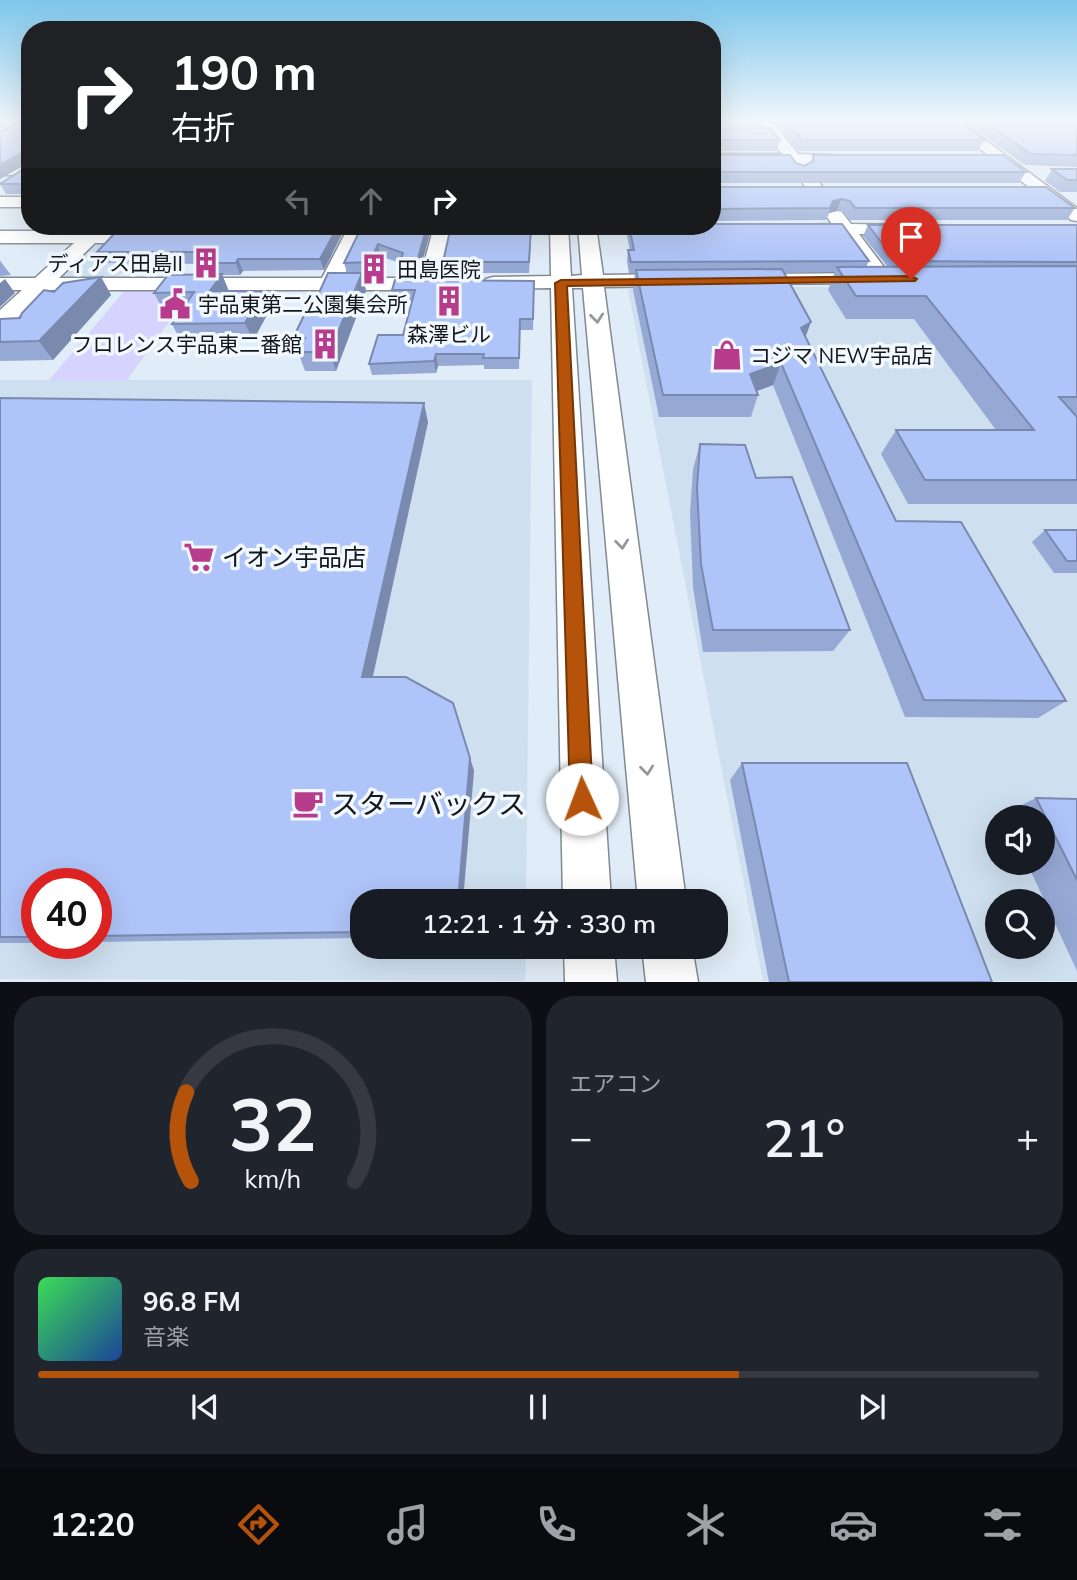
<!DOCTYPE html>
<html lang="ja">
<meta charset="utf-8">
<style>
:root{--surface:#171b24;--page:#20242c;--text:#f1f3f6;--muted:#9ea1a6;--line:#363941;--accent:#b45309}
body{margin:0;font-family:Mulish,"Noto Sans JP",sans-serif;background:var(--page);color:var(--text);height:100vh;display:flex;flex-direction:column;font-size:26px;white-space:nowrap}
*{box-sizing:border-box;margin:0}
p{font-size:23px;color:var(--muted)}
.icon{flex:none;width:38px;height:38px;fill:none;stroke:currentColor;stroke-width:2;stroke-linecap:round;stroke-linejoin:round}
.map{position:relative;height:982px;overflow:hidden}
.sheet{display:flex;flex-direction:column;gap:14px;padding:14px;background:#0d0f14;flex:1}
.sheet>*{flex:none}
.hud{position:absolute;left:21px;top:21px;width:700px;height:214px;border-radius:28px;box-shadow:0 7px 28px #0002;background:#202124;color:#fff;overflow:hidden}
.controls{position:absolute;left:985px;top:805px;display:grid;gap:14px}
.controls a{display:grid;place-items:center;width:70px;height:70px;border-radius:50%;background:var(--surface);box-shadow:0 7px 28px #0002;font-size:35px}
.speed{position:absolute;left:21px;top:868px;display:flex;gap:14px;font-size:35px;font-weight:700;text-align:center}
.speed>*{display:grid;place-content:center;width:91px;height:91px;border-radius:50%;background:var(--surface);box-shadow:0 7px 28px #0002;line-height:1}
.speed .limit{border:10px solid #d22;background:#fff;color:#111}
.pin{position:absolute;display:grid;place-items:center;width:60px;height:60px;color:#fff;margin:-72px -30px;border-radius:50% 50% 50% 0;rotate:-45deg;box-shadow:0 0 7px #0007}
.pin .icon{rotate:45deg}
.me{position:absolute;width:77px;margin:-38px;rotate:358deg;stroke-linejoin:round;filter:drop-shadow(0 0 5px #0008)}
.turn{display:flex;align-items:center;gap:24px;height:147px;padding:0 35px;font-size:32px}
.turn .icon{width:91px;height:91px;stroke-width:2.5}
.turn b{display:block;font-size:49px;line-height:60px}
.lanes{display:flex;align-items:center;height:66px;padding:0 35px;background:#0003;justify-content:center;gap:35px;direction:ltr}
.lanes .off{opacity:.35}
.big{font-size:52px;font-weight:600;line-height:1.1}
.sheet .widget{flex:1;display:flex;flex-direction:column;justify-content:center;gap:10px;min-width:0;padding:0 24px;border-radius:28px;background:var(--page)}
.sheet .dial{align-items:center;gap:0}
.dial svg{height:182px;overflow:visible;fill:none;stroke:var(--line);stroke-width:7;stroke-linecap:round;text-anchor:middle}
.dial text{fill:var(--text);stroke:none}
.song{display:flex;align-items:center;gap:21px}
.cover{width:84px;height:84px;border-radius:10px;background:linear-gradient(135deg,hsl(130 70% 55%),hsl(220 70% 35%))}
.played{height:7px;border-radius:4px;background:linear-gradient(90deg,var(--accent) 70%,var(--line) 70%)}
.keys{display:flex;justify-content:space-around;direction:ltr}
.heat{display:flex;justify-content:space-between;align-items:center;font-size:38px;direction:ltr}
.sheet .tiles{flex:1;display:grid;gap:14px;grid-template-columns:1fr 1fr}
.widget:last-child{grid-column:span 2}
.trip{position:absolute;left:350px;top:889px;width:378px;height:70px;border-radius:28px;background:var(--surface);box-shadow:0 7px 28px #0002;font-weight:600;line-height:70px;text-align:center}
.tab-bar{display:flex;height:112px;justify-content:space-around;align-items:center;background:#090b0e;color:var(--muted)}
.tab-bar .icon{width:49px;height:49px}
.tab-bar .on{color:var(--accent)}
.tab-bar b{font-size:32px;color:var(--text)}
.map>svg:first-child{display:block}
.built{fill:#cedfef;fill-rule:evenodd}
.green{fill:#d6d4ff}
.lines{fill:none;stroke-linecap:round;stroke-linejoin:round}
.minor-casing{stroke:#808a94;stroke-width:3}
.minor{fill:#fff;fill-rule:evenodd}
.wall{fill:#96a9d5}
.shaded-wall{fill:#7a89ae}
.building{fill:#afc4f8;stroke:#7a89ae;stroke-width:2}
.oneway{stroke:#959798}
.route{fill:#b45309;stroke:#753606;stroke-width:2}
.labels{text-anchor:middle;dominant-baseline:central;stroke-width:7;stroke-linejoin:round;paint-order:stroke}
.far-poi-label{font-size:21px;fill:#13171a;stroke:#f2f8ff;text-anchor:start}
.poi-label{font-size:24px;fill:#13171a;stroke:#f2f8ff;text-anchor:start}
.near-poi-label{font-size:28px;fill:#13171a;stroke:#f2f8ff;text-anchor:start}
</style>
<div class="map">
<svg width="1077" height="982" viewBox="0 0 1077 982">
<rect width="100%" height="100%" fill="#e0ecf7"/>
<g class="built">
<path d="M99,239H153L118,277H59Z"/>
<path d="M636,287H1077V981H763L628,290ZM998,817H1043V863H998ZM998,901H1043V947H998Z"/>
<path d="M0,380H532L526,901H362V947H526L525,981L0,979ZM37,884H96V943H37Z"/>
</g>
<path class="green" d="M126,289H193L127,380H49Z"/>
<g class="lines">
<g class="minor-casing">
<g id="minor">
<rect x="0" y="120" width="30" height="6"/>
<path d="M757,120H771L798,154L856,156L859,159L851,164H805L851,224L911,225L914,229L911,233L905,234H859L893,279L890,283L741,284L738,280L741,276L748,274L868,273L840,234L799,233L796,229L799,225L832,224L789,164H712V154H782Z"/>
<path d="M943,120H958L1077,208V221L1071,220Z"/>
<rect x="0" y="165" width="30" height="10"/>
<rect x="0" y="197" width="30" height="10"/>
<path d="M98,226L103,227L106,231H150L159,237L150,243H95L59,278H322L349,226H367L343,278H420L434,226H452L440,280L443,284L440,288L433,290H46L8,327L0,329V310L22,290H0V278H35L74,243H0V231H86Z"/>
<path d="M550,226H568L571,276L582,275L578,226H675L676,228L667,233H597L603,275L674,274L681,276L684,280L681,284L674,286L604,287L686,901H638L583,288H572L611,901H563L551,288L493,289L486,287L483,283L486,279L493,277L551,276Z"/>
<path d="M564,947H614L617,982H565Z"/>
<path d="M642,947H692L698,982H646Z"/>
</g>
</g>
<use href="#minor" class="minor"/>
</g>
<g class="wall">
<path d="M30,120V194H6L0,183L25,168V164L0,179V132Z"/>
<path d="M712,120H759L758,125H712Z"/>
<path d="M774,120H958L984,140L978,151H798Z"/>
<path d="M961,120H1077V167L1025,165Z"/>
<path d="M714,128L780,140L777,151H712Z"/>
<path d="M714,155L796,163L804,166L811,162L813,155L1026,172L1019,183H712Z"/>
<path d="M1052,169H1077V192H1060L1045,181Z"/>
<path d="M712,184L714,187L1075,208L1067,220H850L845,213L837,211L829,213L826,220L712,221Z"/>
<path d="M868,225H1077V504H908L881,454L896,430H996L914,319H846L828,290L835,272L784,273L806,338L896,521L1066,701L1038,718L905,717L773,385L757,391L758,395L751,417H659L633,290L635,273H629L627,261L628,250H630L627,236L628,226L869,261L866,267L887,266L863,236Z"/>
<path d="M136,226H346L324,270L243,271L240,275H222L229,291H263L270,309L253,341L181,342L172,324L181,310H163L154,293L211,274L206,264L103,263L97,252L266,234L272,230L270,228H137Z"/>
<path d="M362,226H432L419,273L402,274L400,263L380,256L373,274H362L366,291L336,371H305L293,338L318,295L347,273L344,263Z"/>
<path d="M532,226L529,273H444L443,262Z"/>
<path d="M0,260L1,262L11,275L0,276Z"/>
<path d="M101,277L111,295L53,360L0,361V319L20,318L54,292Z"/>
<path d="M534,281L533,330H520L519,369H484V365L438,366L436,373L372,375L369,364L403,335L412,301H394L392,290Z"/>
<path d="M0,398L428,422L373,677L470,758L474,771L362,901V938L96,942V884H37V943H0Z"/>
<path d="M700,444L756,478L850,630L833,651L703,652L693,587L690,513L693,469Z"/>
<path d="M1045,530H1077V573H1054L1032,542Z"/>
<path d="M742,763L992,982H769L730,780Z"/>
<path d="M1036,798L1077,799V971L1027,863H1043V817H1006L1004,813Z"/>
</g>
<g class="shaded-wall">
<path d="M0,120H16L0,129Z"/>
<path d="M25,151L30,162L0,179V165Z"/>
<path d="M841,199L837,211L829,213L826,220L833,201Z"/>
<path d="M338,226H346L324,270L320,259Z"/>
<path d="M427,226H432L419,273L417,262Z"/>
<path d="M378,244L380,256L373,274L370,262Z"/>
<path d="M238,259L243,271L240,275L236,263Z"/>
<path d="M362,273L366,291L336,371L330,352Z"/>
<path d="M222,274L229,292L210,291Z"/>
<path d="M101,277L111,295L53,360L39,341Z"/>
<path d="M5,279L15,293L0,307V283Z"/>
<path d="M263,291L270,309L253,341L245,323Z"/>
<path d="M811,322L803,344L801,328Z"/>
<path d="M436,354L438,366L436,373L434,361Z"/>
<path d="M781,363L773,385L746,395L750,374Z"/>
<path d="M424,403L428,422L369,693L362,677Z"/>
<path d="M470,758L474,771L463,901H458Z"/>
</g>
<g class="building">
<path d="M24,120H30V186H27L24,184H0L25,168V151L0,165V132Z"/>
<path d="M785,120H958L984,140H802Z"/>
<path d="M981,120H1077V155L1031,154Z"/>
<path d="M712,126L714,128H770L780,140H714L712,150Z"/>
<path d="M712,153L714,155H790L796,163L804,166L814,161L813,155H1003L1026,172H714L712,182Z"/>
<path d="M1052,169H1077V180H1067Z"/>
<path d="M712,184L714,187H1046L1075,208H855L850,201L841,199L833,201L830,208L712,209Z"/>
<path d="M712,224H842L869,261L631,262L628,250H634L629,226H712Z"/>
<path d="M868,225H1077V262L896,261Z"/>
<path d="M277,226H338L320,259H238L236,263H206L205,252H97L114,234H266Z"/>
<path d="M362,226H427L417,262H400L403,253L378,244L370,262L344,263Z"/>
<path d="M451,226H531L529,262H443Z"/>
<path d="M1077,266V397H1059L1077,417V480H925L896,430H1034L926,296H856L837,267Z"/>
<path d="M782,269L811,322L801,328L896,521L961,522L1066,701L924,700L781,363L750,374L758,395H663L636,270Z"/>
<path d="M328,273H362L330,352H298L305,338H293L314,295H318Z"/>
<path d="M222,274L210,291H263L245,323L172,324L194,292L154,293L168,275Z"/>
<path d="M101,277L39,341L0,342V319L20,318L22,313L44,290L54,292L63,283Z"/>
<path d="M395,280L534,281L533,319H520L519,358H483L484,354H436L434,361L369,364L378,335H403L415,290H392Z"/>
<path d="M0,398L424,403L362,677H406L453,703L470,758L458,901H362V932L96,936V884H37V937H0Z"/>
<path d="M700,444L745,445L756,478L792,477L850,630H713L701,564L697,488Z"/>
<path d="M1045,530H1077V561H1067Z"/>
<path d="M742,763H907L992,982H789Z"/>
<path d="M1036,798L1077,799V880Z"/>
</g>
<defs><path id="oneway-chevron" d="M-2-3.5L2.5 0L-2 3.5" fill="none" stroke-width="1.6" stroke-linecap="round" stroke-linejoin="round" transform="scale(1.75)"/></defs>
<g class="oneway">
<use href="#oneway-chevron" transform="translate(597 318) rotate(84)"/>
<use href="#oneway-chevron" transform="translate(622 544) rotate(84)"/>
<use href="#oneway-chevron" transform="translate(647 770) rotate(84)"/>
</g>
<linearGradient id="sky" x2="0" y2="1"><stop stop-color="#7dc6ec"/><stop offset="0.47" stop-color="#f1f6fb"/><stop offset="1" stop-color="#f1f6fb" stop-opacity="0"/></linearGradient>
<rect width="1077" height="257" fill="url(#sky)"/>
<path class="route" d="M911,276L917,279L915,281L567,286L593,799L590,807L582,810L574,807L570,799L555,283L561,280Z"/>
<defs>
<g id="building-bare" transform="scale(2.415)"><path d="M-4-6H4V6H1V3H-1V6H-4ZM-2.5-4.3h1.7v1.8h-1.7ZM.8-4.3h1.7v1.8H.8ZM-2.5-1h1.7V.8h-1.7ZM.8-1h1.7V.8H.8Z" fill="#b83c8c" stroke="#f2f8ff" stroke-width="2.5" paint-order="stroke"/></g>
<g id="civic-bare" transform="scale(2.415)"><path d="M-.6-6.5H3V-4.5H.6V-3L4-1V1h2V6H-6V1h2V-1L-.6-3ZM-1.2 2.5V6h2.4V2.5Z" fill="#b83c8c" stroke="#f2f8ff" stroke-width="2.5" paint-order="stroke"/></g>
<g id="shop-bare" transform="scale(2.415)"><path d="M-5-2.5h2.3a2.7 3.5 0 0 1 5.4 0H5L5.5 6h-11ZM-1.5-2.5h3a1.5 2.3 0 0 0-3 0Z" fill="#b83c8c" stroke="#f2f8ff" stroke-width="2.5" paint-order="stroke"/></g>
<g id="supermarket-bare" transform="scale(2.415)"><path d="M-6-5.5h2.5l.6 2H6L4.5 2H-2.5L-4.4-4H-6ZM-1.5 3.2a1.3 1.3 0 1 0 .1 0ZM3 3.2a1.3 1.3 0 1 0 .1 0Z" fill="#b83c8c" stroke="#f2f8ff" stroke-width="2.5" paint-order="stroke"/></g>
<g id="cafe-bare" transform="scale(2.415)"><path d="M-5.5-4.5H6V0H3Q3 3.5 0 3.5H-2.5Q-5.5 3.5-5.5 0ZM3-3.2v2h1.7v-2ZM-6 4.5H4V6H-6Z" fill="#b83c8c" stroke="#f2f8ff" stroke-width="2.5" paint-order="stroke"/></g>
</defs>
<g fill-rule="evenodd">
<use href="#building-bare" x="206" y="263"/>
<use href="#building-bare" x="374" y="269"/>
<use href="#building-bare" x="449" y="301"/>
<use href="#civic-bare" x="175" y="304"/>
<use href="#building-bare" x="325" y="344"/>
<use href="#shop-bare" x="727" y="355"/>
<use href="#supermarket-bare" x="199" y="557"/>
<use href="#cafe-bare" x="308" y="803"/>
</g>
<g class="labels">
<g class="far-poi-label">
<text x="183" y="263" text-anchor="end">ディアス田島II</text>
<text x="397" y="269">田島医院</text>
<text x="198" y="304">宇品東第二公園集会所</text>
<text x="449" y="334" text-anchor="middle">森澤ビル</text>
<text x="302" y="344" text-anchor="end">フロレンス宇品東二番館</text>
<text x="750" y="355">コジマ NEW宇品店</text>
</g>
<g class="poi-label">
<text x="222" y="557">イオン宇品店</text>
</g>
<g class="near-poi-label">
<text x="331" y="803">スターバックス</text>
</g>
</g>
</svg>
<div class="controls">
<a><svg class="icon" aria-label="sound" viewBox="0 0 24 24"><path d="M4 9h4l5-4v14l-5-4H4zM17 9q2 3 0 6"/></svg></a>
<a><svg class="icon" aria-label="search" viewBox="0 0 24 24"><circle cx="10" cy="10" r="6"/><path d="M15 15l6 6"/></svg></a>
</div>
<div class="speed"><div class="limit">40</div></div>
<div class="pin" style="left:911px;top:279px;background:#d93025"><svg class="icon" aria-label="arrive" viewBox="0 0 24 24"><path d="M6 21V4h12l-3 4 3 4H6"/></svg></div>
<svg class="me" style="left:582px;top:799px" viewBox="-20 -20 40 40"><circle r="19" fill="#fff"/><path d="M0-13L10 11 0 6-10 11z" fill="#b45309"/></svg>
<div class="trip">12:21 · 1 分 · 330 m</div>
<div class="hud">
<div class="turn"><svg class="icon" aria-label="right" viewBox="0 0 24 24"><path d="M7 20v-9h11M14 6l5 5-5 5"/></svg><div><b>190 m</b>右折</div></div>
<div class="lanes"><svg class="icon off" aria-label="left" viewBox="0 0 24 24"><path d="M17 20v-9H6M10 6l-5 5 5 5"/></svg><svg class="icon off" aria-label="ahead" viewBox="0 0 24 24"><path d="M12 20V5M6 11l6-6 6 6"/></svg><svg class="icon" aria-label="right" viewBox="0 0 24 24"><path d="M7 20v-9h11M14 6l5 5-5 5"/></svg></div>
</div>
</div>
<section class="sheet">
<div class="tiles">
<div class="widget dial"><svg viewBox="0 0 100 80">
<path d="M14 69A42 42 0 1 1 86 69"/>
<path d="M14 69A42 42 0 0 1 12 30" stroke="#b45309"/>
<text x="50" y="56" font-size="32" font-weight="700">32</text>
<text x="50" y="72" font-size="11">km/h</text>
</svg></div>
<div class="widget"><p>エアコン</p>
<div class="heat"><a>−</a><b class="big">21°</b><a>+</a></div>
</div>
<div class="widget">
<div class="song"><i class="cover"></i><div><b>96.8 FM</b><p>音楽</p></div></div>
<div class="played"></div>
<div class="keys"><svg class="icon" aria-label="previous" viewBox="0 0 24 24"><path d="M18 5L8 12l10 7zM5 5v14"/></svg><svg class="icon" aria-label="pause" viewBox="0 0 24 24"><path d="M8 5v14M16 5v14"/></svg><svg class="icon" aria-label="next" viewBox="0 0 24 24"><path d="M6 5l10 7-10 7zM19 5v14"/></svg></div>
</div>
</div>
</section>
<nav class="tab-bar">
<b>12:20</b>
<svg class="icon on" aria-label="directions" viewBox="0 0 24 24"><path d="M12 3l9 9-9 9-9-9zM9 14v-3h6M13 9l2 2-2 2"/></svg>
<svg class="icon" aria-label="music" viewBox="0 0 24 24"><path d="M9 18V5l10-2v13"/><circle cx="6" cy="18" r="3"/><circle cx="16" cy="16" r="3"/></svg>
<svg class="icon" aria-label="phone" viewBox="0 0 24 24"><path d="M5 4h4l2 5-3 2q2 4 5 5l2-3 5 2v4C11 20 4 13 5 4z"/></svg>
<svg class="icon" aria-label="climate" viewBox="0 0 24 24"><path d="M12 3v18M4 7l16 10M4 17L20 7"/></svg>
<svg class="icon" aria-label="car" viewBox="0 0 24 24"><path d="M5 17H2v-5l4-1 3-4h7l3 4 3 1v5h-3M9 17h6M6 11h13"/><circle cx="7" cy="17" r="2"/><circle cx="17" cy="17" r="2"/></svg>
<svg class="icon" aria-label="filters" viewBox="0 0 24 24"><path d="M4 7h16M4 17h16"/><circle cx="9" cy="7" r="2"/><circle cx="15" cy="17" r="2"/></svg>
</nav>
